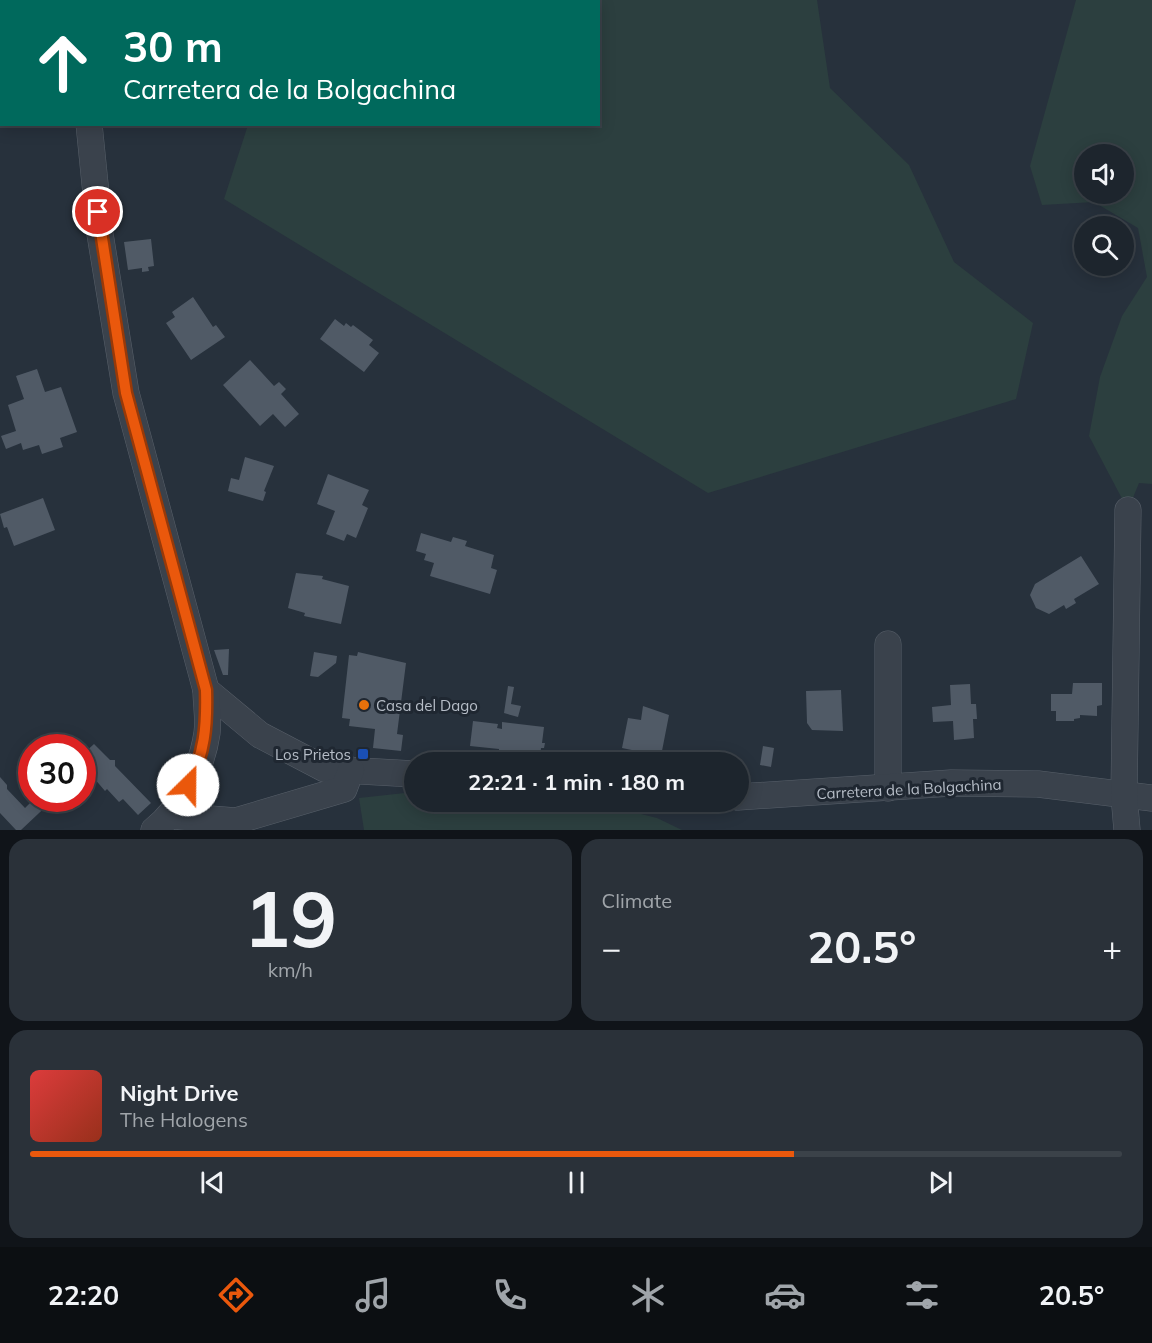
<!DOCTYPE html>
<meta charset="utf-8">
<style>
:root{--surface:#1d252d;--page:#2a3139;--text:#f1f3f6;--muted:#a0a5aa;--line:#3b4249;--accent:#ea580c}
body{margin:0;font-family:Mulish,sans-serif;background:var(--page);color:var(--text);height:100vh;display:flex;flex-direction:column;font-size:22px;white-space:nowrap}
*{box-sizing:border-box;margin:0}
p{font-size:20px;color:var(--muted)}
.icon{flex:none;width:33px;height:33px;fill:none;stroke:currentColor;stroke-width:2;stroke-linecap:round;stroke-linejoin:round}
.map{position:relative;height:830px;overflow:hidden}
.sheet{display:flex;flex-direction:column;gap:9px;padding:9px;background:#101419;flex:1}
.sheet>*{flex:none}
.top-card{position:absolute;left:0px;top:0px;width:600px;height:126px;box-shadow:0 3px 15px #0003,0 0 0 2px var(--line);background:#00695c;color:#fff;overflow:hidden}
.controls{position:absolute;left:1074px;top:144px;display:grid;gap:12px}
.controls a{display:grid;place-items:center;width:60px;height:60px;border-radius:50%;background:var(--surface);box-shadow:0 3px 15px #0003,0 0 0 2px var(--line);font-size:30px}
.speed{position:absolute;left:18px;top:734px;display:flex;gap:12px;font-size:30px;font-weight:700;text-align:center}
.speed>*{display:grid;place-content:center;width:78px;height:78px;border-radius:50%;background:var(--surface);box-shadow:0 3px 15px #0003,0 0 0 2px var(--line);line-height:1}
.speed .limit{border:9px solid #d22;background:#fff;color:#111}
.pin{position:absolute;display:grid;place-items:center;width:51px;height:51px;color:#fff;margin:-26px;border:3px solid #fff;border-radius:50%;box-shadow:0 2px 6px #0007}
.me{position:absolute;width:66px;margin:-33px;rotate:23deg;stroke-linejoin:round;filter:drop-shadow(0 0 4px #0008)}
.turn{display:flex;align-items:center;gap:21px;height:126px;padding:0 24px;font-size:27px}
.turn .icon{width:78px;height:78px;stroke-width:2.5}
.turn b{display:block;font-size:42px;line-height:51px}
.big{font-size:45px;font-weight:700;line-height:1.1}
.sheet .widget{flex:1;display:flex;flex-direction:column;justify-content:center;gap:9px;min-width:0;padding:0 21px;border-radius:18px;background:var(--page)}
.sheet .dial{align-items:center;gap:0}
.dial b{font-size:78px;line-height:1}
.song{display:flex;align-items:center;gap:18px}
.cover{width:72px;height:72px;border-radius:9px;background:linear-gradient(135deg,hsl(0 70% 55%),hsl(10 70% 35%))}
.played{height:6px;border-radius:3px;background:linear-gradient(90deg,var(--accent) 70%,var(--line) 70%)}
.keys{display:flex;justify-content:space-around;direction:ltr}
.heat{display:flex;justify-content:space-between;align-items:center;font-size:33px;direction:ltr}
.sheet .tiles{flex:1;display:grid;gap:9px;grid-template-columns:1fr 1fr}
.widget:last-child{grid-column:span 2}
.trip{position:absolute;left:404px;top:752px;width:345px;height:60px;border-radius:30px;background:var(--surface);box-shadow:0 3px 15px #0003,0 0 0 2px var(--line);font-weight:700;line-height:60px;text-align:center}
.tabs{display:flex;height:96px;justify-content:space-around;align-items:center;background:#0c0f12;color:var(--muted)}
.tabs .icon{width:42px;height:42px}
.tabs .active{color:var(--accent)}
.tabs b{font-size:27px;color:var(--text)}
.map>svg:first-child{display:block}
.green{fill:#2c3f3f;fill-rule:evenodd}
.building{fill:#505a66}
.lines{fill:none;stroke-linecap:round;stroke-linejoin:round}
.minor-casing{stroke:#58606a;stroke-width:27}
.minor{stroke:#3a424c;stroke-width:26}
.route-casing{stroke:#983908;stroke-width:15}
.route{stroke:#ea580c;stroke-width:10}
.food-dot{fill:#e8710a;stroke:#1f2731;stroke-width:2}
.transit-dot{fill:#1a4fb4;stroke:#1f2731;stroke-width:2}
.labels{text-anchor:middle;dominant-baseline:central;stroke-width:6;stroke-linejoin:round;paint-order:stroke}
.poi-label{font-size:15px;fill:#b6bdc7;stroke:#1f2731;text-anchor:start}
.street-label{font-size:15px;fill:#b6bdc7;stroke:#1f2731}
</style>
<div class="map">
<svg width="1152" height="830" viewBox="0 0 1152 830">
<rect width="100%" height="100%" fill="#27313c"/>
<g class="green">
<path d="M296,0H817L830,88L909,165L954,262L1033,323L1016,399L708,493L224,199L248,125L598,124V2Z"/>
<path d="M1076,0H1152V484L1139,483L1128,510L1089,436L1100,377L1122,316L1147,277L1138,228L1094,202L1042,205L1030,166ZM1084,154H1124V194H1084Z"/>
<path d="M414,792V801H528L578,812H633L657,818L682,830H364L359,798Z"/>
</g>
<g class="building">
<path d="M151,239L154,266L148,267L149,271L142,272V268L128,270L124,242Z"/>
<path d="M193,297L213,327L216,325L225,337L191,360L166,323L175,317L172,312Z"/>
<path d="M335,319L344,326L346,323L351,327L353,325L373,340L369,345L379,353L364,372L320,339Z"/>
<path d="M250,360L274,386L279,382L286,389L281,394L299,414L285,427L273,414L260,426L223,385Z"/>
<path d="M37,369L45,392L61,387L77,432L60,438L63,447L42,454L39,445L23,450L21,443L6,449L1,436L16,431L8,405L24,399L16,376Z"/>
<path d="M245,457L274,466L264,491L266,492L263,501L228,491L231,478L239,480Z"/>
<path d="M328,474L369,490L362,505L368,508L356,538L347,534L344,541L326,534L335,511L317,504Z"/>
<path d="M43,498L55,530L14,546L7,527L4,528L0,514Z"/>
<path d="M421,533L451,542L453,537L467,541L465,546L494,555L491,568L497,570L490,594L430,576L434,563L424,560L426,554L416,551Z"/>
<path d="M1081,556L1099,584L1074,599L1076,603L1066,609L1064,605L1049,614L1036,608L1030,595L1035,584Z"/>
<path d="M296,573L323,576L322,579L349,586L341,624L304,616L305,613L288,608Z"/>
<path d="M229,649L228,675H223L214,650Z"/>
<path d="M314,652L337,656L336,663L318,677L310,676Z"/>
<path d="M358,652L406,663L397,734L403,735L401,751L373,748L375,729L349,726L350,719L342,718L349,655L357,656Z"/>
<path d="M1073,683H1102V705L1097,706V716L1080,715V718L1074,719V721H1056V711H1051V694H1072Z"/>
<path d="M970,684L971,704H976L977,719H973L974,738L954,740L953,721L933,722L932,707L951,705L950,685Z"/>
<path d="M508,686L514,687L511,704L521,706L518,717L504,713Z"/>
<path d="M841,690L843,731L812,730L807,723L806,691Z"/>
<path d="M643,706L669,715L661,756L622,748L628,718L641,720Z"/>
<path d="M473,721L498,724L497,728L502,729V722L544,727L542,743H545L544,748H541L540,759L499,754V749L470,746Z"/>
<path d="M94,744L110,760H115V766L151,803L138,815L123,799L119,802L107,789L105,791L82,764V755Z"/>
<path d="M763,746L774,748L771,767L760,765Z"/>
<path d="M0,777L7,785V789L25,808L35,798H55L21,830H16L0,813Z"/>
</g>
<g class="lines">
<g class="minor-casing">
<g id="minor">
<path d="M75,0L76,2"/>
<path d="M89,124L100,234L126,393L206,690L260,735L325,769L414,774"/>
<path d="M888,788V644"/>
<path d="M738,797L951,783L1038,784L1152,798"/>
<path d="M172,816L236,821L344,789L351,770"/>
<path d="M154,830C182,808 202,768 207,733C209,719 206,704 206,690"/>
<path d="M1127,830L1124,795L1128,510"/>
</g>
</g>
<use href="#minor" class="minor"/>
</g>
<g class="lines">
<g class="route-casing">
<path id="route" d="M98,212L126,393L206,690C207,725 205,754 188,785"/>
</g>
<use href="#route" class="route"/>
</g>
<circle class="food-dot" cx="364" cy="705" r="6"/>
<rect class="transit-dot" x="357" y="748" width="12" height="12" rx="3"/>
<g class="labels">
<g class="poi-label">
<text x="376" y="705">Casa del Dago</text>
<text x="351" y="754" text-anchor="end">Los Prietos</text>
</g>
<g class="street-label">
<text transform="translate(909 789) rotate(-3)">Carretera de la Bolgachina</text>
</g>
</g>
</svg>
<div class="controls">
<a><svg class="icon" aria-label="sound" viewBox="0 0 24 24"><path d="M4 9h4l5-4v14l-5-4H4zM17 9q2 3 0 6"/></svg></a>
<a><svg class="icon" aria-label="search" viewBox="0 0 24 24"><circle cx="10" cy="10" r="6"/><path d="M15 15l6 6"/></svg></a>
</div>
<div class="speed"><div class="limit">30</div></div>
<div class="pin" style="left:98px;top:212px;background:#d93025"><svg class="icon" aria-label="arrive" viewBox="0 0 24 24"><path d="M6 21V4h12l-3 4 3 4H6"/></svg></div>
<svg class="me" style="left:188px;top:785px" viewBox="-20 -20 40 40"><circle r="19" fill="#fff"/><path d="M0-13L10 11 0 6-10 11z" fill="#ea580c"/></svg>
<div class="trip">22:21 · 1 min · 180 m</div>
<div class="top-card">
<div class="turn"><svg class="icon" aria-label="ahead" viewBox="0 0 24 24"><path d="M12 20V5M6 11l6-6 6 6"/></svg><div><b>30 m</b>Carretera de la Bolgachina</div></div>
</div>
</div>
<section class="sheet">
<div class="tiles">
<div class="widget dial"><b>19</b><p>km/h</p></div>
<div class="widget"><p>Climate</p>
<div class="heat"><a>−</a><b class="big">20.5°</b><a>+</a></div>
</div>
<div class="widget">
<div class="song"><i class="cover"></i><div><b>Night Drive</b><p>The Halogens</p></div></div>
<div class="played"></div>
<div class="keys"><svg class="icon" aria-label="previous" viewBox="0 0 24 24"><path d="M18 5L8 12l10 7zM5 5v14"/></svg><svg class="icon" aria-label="pause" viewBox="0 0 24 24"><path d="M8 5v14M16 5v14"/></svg><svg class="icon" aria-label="next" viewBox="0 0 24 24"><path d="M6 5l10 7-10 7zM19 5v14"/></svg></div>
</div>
</div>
</section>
<nav class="tabs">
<b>22:20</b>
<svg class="icon active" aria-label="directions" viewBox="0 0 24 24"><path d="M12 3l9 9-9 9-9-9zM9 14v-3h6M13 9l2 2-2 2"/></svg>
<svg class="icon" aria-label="music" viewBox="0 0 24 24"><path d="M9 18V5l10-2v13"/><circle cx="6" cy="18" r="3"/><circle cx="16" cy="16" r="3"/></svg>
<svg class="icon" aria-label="phone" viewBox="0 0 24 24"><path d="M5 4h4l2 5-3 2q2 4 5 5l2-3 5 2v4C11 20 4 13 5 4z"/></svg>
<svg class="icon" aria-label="climate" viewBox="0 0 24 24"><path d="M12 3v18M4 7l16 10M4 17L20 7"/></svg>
<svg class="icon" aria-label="car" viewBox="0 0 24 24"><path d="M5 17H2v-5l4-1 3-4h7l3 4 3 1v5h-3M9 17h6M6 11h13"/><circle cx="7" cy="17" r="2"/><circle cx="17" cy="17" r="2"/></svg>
<svg class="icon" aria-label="filters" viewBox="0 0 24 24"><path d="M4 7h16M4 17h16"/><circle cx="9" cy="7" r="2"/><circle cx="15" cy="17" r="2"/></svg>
<b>20.5°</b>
</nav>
